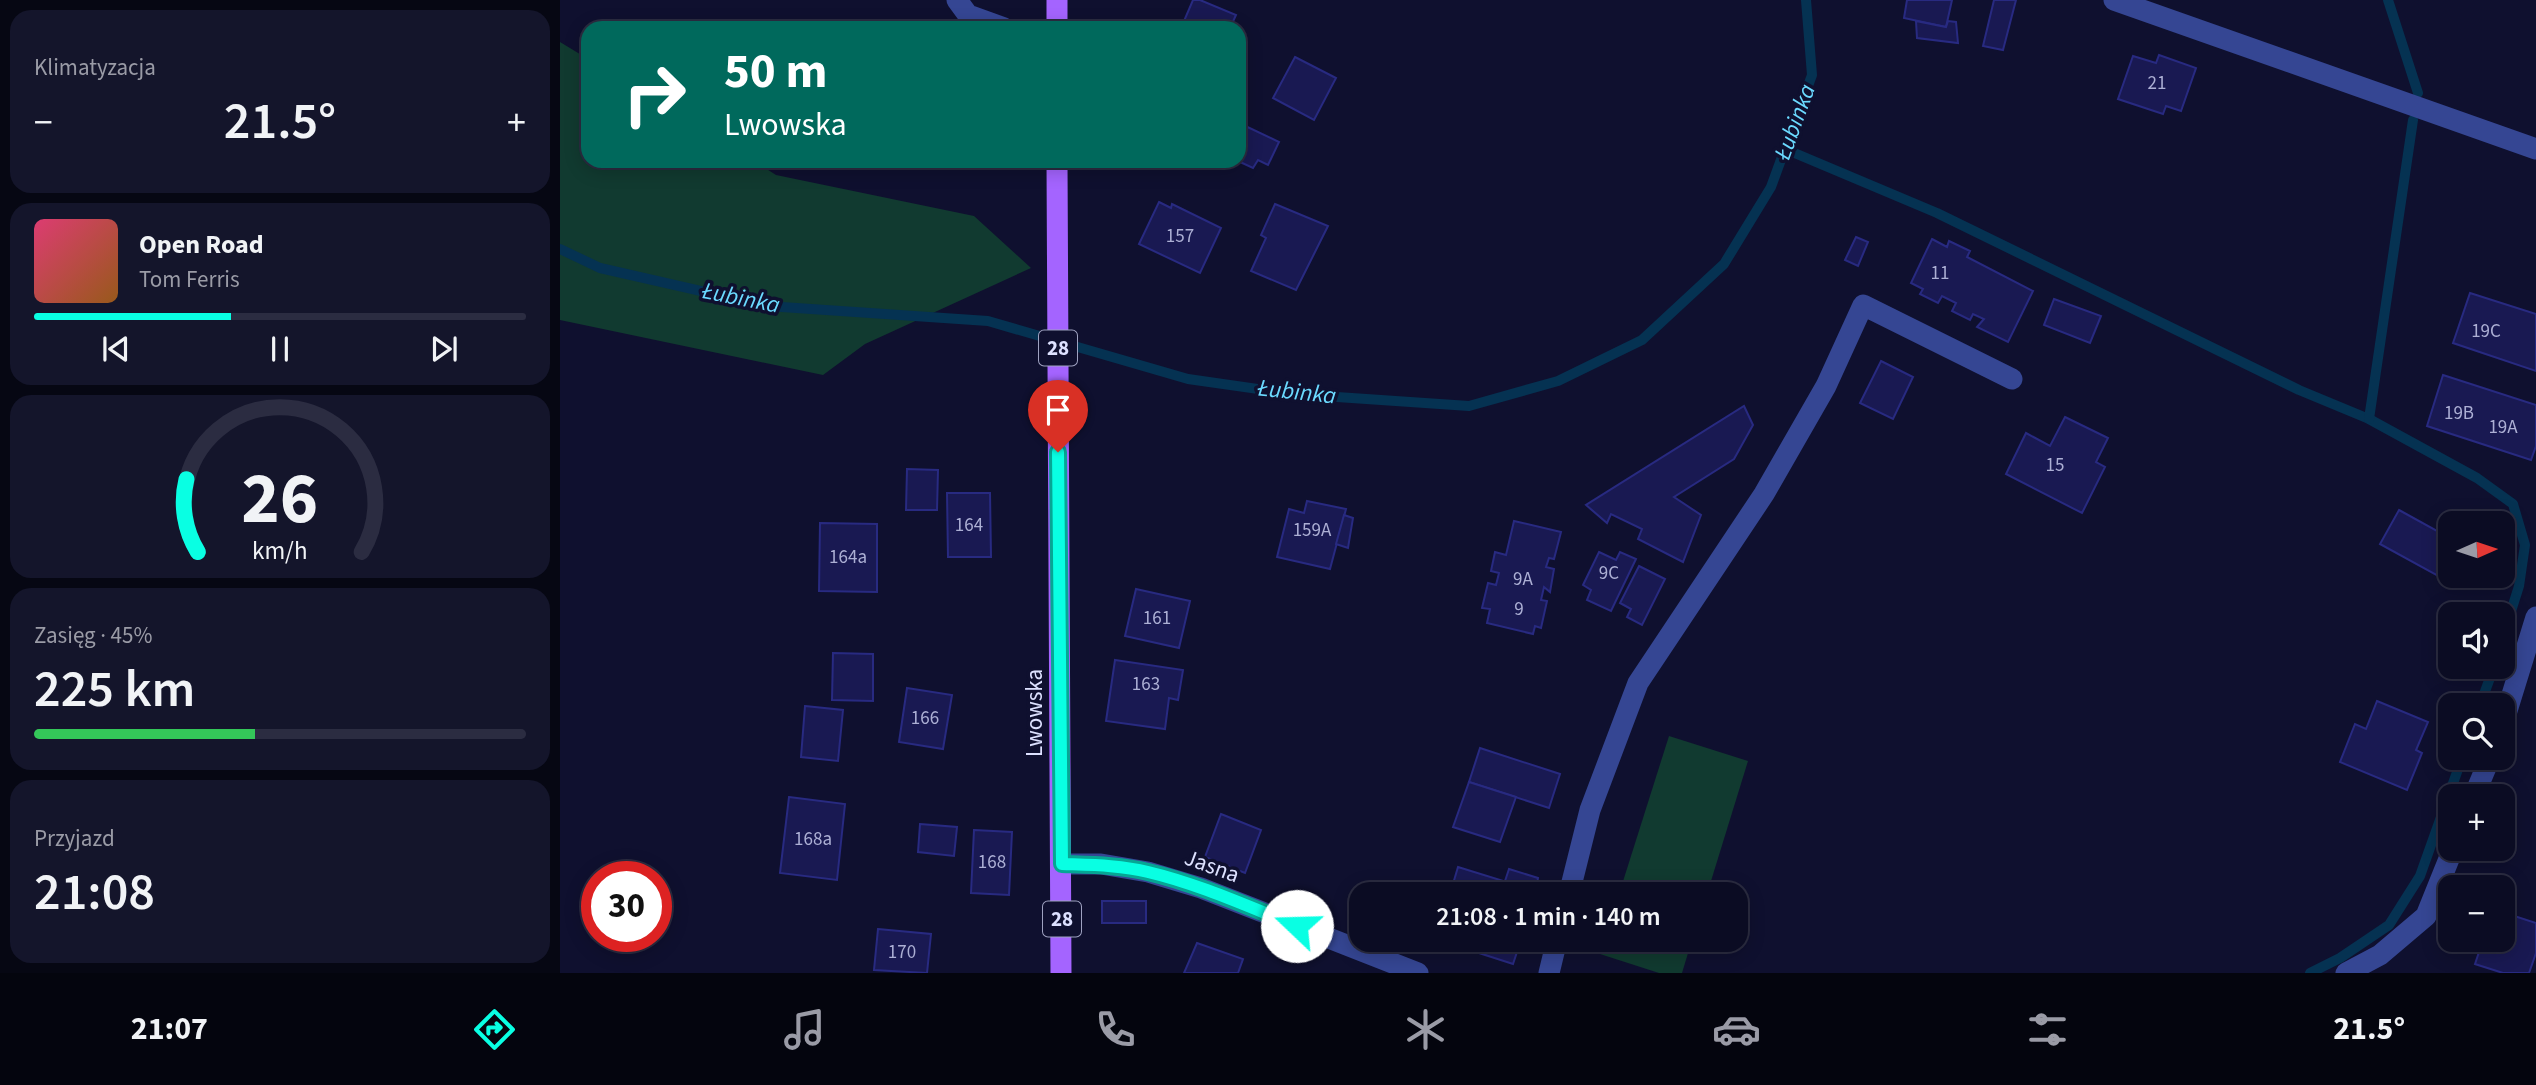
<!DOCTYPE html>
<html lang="pl">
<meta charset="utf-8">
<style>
:root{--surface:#0b0c23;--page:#14152b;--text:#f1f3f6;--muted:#9a9ba6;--line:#2b2c41;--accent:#09ffe3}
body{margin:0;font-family:"Source Sans 3",sans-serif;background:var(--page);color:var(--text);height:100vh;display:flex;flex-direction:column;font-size:26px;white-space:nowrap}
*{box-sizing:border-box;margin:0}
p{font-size:23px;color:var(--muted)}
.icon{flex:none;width:38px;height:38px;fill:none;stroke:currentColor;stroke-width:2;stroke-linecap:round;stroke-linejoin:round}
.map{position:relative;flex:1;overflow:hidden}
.panel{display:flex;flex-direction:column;gap:10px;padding:10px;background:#060713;width:560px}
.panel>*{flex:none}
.guide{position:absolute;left:21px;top:21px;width:665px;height:147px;border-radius:21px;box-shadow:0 4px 18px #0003,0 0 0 2px var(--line);background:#00695c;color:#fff;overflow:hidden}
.needle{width:46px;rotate:87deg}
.controls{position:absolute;left:1878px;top:511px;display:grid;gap:14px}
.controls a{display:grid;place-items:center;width:77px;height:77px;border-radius:14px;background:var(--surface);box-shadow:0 4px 18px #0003,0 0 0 2px var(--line);font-size:35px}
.speed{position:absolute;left:21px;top:861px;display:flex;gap:14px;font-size:35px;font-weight:700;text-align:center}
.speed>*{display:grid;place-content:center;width:91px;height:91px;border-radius:50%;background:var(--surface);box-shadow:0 4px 18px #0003,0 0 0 2px var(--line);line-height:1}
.speed .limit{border:10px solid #d22;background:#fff;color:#111}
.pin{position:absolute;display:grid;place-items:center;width:60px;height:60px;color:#fff;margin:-72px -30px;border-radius:50% 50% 50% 0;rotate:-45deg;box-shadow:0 0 7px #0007}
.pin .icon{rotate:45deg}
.me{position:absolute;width:77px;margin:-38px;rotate:291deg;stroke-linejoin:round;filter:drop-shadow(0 0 5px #0008)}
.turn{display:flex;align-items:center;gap:24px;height:147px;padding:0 28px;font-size:32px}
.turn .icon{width:91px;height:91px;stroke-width:2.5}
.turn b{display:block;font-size:49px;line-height:60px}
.big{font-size:52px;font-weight:600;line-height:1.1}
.panel .widget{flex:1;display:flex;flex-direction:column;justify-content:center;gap:10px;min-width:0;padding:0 24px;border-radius:21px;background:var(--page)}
.panel .dial{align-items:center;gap:0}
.dial svg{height:182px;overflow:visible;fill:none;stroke:var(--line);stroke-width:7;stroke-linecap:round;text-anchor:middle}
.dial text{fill:var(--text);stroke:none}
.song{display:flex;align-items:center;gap:21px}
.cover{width:84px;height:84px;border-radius:10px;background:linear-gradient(135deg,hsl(340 70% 55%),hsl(30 70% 35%))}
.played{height:7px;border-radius:4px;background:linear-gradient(90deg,var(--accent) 40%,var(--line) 40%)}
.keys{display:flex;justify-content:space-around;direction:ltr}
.heat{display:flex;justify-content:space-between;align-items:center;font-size:38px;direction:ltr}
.charge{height:10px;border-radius:5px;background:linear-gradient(90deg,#34c759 45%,var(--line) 0)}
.trip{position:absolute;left:789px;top:882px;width:399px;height:70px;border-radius:21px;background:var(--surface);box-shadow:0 4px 18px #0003,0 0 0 2px var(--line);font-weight:600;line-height:70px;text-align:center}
.dock{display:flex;height:112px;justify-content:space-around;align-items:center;background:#04050e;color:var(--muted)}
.dock .icon{width:49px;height:49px}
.dock .selected{color:var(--accent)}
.dock b{font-size:32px;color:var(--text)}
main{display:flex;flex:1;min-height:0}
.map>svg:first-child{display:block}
.green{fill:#113a30}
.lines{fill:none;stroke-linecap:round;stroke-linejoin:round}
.stream{stroke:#053252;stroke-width:10}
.building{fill:#191952;stroke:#282a81;stroke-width:2}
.minor{stroke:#354693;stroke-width:21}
.major{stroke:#a464ff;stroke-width:21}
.route-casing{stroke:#06a694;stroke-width:18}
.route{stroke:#09ffe3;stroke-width:12}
.labels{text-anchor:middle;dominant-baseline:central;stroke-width:7;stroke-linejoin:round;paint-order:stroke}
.number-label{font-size:19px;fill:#acafd4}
.shield{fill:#0f102f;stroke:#9fa2c1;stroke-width:2}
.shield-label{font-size:21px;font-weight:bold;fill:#dde1ff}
.street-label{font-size:23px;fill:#dde1ff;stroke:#0f102f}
.water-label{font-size:24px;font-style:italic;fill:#6bdaff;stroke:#0f102f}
</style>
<main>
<section class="panel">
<div class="widget"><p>Klimatyzacja</p>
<div class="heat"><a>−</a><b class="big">21.5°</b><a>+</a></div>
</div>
<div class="widget">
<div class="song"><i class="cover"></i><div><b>Open Road</b><p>Tom Ferris</p></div></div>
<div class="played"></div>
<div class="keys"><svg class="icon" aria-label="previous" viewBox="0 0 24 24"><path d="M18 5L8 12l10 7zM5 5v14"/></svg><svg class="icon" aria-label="pause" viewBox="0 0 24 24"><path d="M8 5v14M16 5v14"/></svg><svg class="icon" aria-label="next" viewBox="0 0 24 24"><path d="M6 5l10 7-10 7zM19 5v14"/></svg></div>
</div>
<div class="widget dial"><svg viewBox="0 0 100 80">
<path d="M14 69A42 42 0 1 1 86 69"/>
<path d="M14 69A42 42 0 0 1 9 37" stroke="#09ffe3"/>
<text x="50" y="56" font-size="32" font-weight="700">26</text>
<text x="50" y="72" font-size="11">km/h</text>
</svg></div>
<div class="widget"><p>Zasięg · 45%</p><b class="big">225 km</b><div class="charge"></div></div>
<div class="widget"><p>Przyjazd</p><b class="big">21:08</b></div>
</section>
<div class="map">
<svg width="1976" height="973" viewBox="0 0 1976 973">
<rect width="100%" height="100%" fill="#0f102f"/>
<g class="green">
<path d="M0,42L28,59V161H194L216,175L414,216L471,268L305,344L263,375L0,320Z"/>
<path d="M1109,736L1188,761L1147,894H1059Z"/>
<path d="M1044,940H1132L1122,973H1099L1040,954Z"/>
</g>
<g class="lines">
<g class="stream">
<path d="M1828,0L1858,93"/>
<path d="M1225,149L1377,213L1739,390L1809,419L1917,478L1953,504L1965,545L1959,586L1942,640"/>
<path d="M0,249L40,268L207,306L428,321L628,379L733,394L909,406L998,381L1082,340L1164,264L1211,187L1252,75L1246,0"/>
<path d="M1809,419L1853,120"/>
<path d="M1920,705L1934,667"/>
<path d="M1750,973L1780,958L1829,925L1860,876L1902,758"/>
</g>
</g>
<g class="building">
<path d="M633,0H640L676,15L670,28H621Z"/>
<path d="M1347,0H1392L1386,27L1344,18Z"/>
<path d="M1434,0H1456L1443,50L1423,46Z"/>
<path d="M1356,21L1386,27L1388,21L1396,22L1398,43L1357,38Z"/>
<path d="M1599,55L1636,68L1621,111L1606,106L1603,114L1558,99L1573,56L1596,63Z"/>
<path d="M735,57L776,78L754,120L713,98Z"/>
<path d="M679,123L719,142L708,165L698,160L693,168L678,161Z"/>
<path d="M599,202L611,208L612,204L661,228L640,273L579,244Z"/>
<path d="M715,204L768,226L736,290L691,271L706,238L701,235Z"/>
<path d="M1296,237L1308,242L1298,266L1285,260Z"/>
<path d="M1372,239L1387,247L1389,241L1410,251L1407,257L1473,291L1448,342L1417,327L1424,319L1413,314L1410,320L1392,311L1396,303L1382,296L1378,303L1360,294L1363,289L1351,283Z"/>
<path d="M1910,293L1976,314V371L1893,343Z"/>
<path d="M1494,299L1541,316L1530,343L1484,325Z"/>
<path d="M1321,361L1353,377L1333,419L1300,403Z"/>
<path d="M1883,375L1976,405V446L1971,460L1867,426Z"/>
<path d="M1184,406L1193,425L1174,459L1114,497L1141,515L1123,562L1078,539L1082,529L1051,514L1047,523L1026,505Z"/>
<path d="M1505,417L1548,438L1536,462L1545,467L1522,513L1446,474L1466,433L1490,446Z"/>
<path d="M347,469L378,470L377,510H346Z"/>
<path d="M387,493H430L431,557H388Z"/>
<path d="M747,501L786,509L770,569L717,557L729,509L744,513Z"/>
<path d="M1839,510L1890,538V558L1880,577L1820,544Z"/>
<path d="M784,515L793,518L788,548L776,544Z"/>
<path d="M954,521L1001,532L994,559L989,558L986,567L994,569L990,592L984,587L981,600L987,601L981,628L975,626L973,634L927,623L930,609L922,608L928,583L936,585L939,573L931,571L935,552L946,555Z"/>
<path d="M260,523L317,524V592L259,591Z"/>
<path d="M1039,552L1056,560L1060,552L1076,559L1051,611L1027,600L1031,590L1023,585Z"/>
<path d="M1079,566L1105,579L1082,625L1067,617L1071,609L1060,603Z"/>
<path d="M576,589L630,601L619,648L565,636Z"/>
<path d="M273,653L313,654V701L272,700Z"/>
<path d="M555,660L623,670L618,700L609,698L605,729L546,721Z"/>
<path d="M347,688L392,695L383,749L339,742Z"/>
<path d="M1817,701L1868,722L1856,750L1862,753L1847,790L1780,762L1795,724L1806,729Z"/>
<path d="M245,706L283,710L278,761L241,757Z"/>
<path d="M920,748L1000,774L989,808L909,782Z"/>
<path d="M909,782L956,797L940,842L893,827Z"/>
<path d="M229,797L285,804L277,880L220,873Z"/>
<path d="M661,814L701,830L685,873L645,857Z"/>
<path d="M360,824L397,827L394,856L358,852Z"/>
<path d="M414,830L452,832L449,895L411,893Z"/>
<path d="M898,867L976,891L975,894H890Z"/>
<path d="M949,869L978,878L976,891L945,881Z"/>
<rect x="542" y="901" width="44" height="22"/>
<path d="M1942,912L1976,923V953L1969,973H1943L1915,964L1923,940H1942Z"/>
<path d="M318,929L371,934L367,973L314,970Z"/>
<path d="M920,940H961L953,964L916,952Z"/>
<path d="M637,943L683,959L678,973H624Z"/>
</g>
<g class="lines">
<g class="minor">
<path d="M397,0L408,15L444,28"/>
<path d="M1554,0L1976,149"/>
<path d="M1942,727L1976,617"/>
<path d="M1914,796L1930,758"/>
<path d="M502,864H541L588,872L641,888L858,973"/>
<path d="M1009,894L1030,810L1078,683L1204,494L1266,386L1303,305L1452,379"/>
<path d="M989,973L997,940"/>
<path d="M1786,973L1820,955L1866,916L1893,849"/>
</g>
<g class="major">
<path d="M497,28V0"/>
<path d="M497,161L501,973"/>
</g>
</g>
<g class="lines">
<g class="route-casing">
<path id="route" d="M498,452L502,864C531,865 560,865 588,872C639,884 689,907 737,926"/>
</g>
<use href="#route" class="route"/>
</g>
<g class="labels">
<g class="number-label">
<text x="1597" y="83">21</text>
<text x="620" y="236">157</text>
<text x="1380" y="273">11</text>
<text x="1926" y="331">19C</text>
<text x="1899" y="413">19B</text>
<text x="1943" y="427">19A</text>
<text x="1495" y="465">15</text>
<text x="409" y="525">164</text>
<text x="752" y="530">159A</text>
<text x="288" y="557">164a</text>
<text x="1049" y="573">9C</text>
<text x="963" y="579">9A</text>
<text x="959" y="609">9</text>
<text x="597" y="618">161</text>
<text x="586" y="684">163</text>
<text x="365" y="718">166</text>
<text x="253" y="839">168a</text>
<text x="432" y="862">168</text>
<text x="342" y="952">170</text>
</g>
<g class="shield">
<rect x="479" y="330.5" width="38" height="35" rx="5"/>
<rect x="483" y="901.5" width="38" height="35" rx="5"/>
</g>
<g class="shield-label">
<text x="498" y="348">28</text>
<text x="502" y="919">28</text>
</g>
<g class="street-label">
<text transform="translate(474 713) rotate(-90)">Lwowska</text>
<text transform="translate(652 866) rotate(20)">Jasna</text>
</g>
<g class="water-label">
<text transform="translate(1235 122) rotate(-70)">Łubinka</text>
<text transform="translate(181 298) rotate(11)">Łubinka</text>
<text transform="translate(737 392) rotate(6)">Łubinka</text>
</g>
</g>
</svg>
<div class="controls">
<a><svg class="needle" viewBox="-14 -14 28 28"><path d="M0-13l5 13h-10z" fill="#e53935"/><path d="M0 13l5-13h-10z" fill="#9a9ba6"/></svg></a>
<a><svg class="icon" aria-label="sound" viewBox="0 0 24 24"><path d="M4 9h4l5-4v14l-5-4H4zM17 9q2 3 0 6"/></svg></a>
<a><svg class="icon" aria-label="search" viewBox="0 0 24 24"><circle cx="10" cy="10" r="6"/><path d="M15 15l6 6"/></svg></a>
<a>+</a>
<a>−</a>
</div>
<div class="speed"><div class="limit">30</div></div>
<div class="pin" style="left:498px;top:452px;background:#d93025"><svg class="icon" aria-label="arrive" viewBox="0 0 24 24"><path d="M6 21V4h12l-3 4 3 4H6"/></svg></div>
<svg class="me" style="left:737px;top:926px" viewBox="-20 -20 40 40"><circle r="19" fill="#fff"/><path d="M0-13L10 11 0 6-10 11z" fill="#09ffe3"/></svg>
<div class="trip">21:08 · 1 min · 140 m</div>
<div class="guide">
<div class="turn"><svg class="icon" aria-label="right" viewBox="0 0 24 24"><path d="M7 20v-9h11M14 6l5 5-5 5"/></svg><div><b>50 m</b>Lwowska</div></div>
</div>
</div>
</main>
<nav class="dock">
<b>21:07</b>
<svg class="icon selected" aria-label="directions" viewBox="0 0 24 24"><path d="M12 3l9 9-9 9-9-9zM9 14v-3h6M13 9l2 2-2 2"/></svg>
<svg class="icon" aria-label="music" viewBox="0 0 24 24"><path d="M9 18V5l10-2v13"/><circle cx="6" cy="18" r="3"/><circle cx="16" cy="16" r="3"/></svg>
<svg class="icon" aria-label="phone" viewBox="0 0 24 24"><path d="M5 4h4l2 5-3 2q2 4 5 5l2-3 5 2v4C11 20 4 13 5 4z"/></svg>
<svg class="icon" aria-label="climate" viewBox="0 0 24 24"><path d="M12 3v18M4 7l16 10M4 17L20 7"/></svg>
<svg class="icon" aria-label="car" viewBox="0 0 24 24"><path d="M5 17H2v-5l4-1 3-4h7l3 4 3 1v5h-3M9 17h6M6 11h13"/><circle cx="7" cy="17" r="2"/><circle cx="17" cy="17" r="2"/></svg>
<svg class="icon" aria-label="filters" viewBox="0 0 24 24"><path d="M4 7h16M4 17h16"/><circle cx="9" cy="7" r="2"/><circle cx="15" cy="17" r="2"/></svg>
<b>21.5°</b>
</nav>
